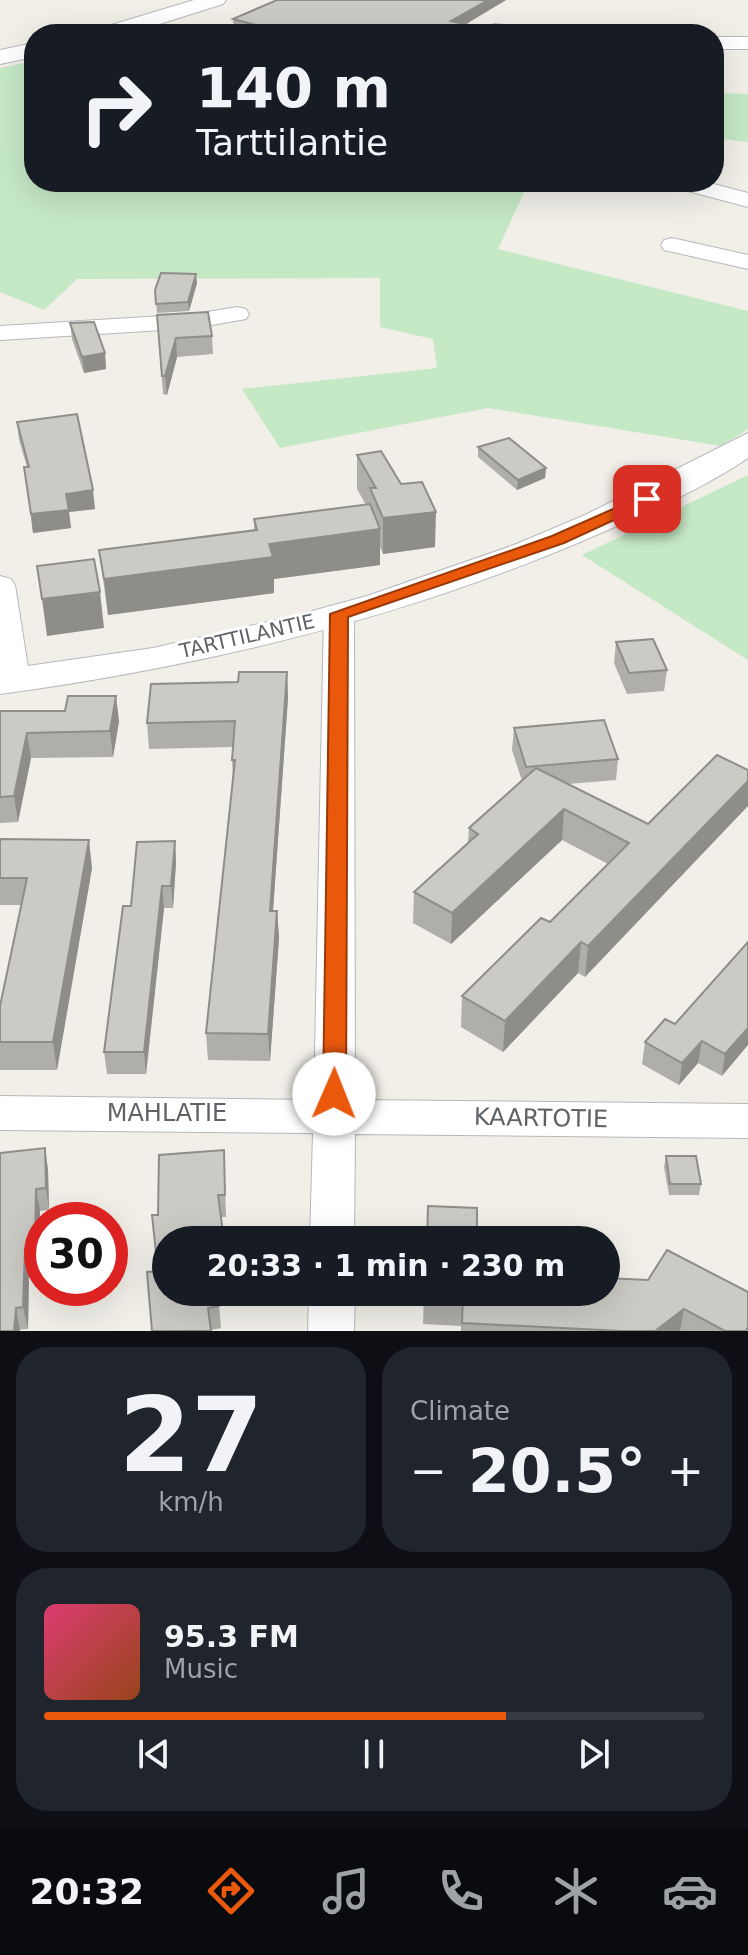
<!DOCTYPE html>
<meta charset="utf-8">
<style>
:root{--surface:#171b24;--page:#20242c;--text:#f1f3f6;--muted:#9ea1a6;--line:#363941;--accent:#ea580c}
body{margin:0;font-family:"DejaVu Sans",sans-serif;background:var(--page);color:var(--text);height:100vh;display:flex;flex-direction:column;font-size:30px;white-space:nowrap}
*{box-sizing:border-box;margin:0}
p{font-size:26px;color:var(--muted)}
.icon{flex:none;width:44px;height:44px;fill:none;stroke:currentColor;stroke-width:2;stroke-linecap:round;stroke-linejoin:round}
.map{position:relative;height:1331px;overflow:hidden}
.details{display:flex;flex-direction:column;gap:16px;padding:16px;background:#0d0f14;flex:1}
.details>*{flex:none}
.banner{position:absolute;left:24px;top:24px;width:700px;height:168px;border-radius:32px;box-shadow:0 8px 32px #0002;background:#171b24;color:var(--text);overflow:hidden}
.speed{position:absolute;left:24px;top:1202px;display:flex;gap:16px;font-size:40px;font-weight:700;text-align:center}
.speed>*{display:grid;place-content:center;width:104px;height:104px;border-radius:50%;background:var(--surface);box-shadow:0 8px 32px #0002;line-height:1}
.speed .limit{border:12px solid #d22;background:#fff;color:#111}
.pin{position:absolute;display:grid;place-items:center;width:68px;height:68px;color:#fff;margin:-34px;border-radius:16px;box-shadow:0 4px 12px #0006}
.me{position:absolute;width:88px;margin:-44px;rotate:1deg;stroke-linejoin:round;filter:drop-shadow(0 0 6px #0008)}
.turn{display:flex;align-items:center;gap:28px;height:168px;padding:0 40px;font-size:36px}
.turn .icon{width:104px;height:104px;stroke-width:2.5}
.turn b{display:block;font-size:56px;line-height:68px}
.big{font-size:60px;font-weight:800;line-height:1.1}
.details .widget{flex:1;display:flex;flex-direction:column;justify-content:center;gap:12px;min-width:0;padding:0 28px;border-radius:32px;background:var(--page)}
.details .dial{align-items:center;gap:0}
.dial b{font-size:104px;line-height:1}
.song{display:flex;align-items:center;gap:24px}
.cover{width:96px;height:96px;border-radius:12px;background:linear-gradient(135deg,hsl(340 70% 55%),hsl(20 70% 35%))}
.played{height:8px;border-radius:4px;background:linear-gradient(90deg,var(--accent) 70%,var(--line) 70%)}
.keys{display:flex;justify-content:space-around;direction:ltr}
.heat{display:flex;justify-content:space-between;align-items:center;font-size:44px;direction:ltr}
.details .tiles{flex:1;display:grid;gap:16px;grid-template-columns:1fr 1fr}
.widget:last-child{grid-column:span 2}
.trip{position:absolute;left:152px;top:1226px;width:468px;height:80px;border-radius:40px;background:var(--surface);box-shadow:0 8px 32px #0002;font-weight:800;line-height:80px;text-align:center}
.tab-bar{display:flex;height:128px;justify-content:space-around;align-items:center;background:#090b0e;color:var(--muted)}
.tab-bar .icon{width:56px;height:56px}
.tab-bar .selected{color:var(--accent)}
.tab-bar b{font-size:36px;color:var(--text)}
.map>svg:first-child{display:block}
.green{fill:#c5e8c5}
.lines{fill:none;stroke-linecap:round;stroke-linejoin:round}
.minor-casing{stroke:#b5b8bc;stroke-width:2}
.tertiary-casing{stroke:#b5b8bc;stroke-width:2}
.minor{fill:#fff;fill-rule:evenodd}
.tertiary{fill:#fff;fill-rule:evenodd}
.wall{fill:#afaea9}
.shaded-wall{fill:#8f8d8a}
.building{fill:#cccac5;stroke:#8f8d8a;stroke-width:2}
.route{fill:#ea580c;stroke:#983908;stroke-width:2}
.labels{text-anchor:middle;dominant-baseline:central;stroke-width:6;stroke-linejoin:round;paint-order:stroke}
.street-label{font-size:20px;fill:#5f6368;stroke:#fff}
.near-street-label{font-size:24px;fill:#5f6368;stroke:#fff}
</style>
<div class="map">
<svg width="748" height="1331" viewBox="0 0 748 1331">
<rect width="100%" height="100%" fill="#f1efe8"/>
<g class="green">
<path d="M34,61V182H421L525,190L498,249L748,311V429L721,446L488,408L280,448L242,389L437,368L433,339L380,327V278L77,279L44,310L0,292V68Z"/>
<path d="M714,93L748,94V142L714,138Z"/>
<path d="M748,475V660L582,555Z"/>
</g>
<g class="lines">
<g class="minor-casing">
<g id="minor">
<path d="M494,24L545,29L554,34L488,33L485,29Z"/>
<rect x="714" y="37" width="34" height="12"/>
<path d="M438,182H486C476,192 448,192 438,182Z"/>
<path d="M670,182H706L748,193V207L673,187Z"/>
<path d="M672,238L748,255V269L664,250L661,245L664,240Z"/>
<path d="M237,307L246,309L249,314L246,319L195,328L0,340V326L195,314Z"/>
<path d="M0,576L11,579L15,585L30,680L25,687L14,690L0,683Z"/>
<path d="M339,605L350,607L354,614L355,1100L748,1104V1138L355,1134L354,1240H310L313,1133L0,1130V1096L314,1100L324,614L328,607Z"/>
<path d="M309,1292H355L354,1331H308Z"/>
</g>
</g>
<g class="tertiary-casing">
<g id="tertiary">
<path d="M194,0H226L223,4L128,34H95L98,29Z"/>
<path d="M34,43V57L0,64V50Z"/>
<path d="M748,433V458C696,493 637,517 580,542C394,621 199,667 0,694V670L153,648L294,616L367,596L514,545L585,515Z"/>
</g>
</g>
<use href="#minor" class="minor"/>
<use href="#tertiary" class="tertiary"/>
</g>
<g class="wall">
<path d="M277,0H506L466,24L478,34H244L234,31L233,19Z"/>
<path d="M197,283L189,311L157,313L155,290Z"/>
<path d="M157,315L212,336L213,354L177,357L167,395L163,394Z"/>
<path d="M70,323L105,353L106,369L84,373L72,339Z"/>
<path d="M17,422L95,509L69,512L71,528L33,533L24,467H27L19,440Z"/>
<path d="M478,447L546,468L545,478L517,490L478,457Z"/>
<path d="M357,455L435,547L383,554L380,547V565L274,579V593L108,615L99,550L254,530V519L366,505L357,489Z"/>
<path d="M616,642L667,670L664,691L627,694L614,663Z"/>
<path d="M287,672L288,698L273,911H277L279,938L270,1061L208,1060L206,1033L233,781L232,760L233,747L149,749L147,723L238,682Z"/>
<path d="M0,711L119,721L113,757L31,758L18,822L0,823Z"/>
<path d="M514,728L618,759L616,780L568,784L648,824L585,977L578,973L503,1052L461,1027L462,996L550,922L608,864L562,840L451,944L413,923L414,892L468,843L469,828L522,781L512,750Z"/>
<path d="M0,839L92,868L57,1070H0V1006L22,905H0Z"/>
<path d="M175,841L176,862L173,908H164L146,1074H107L104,1052Z"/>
<path d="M748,942L722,1076L698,1063L679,1085L642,1064L645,1042L675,1024Z"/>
<path d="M45,1148L48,1170L49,1210L40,1211L39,1271L29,1272L28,1329L0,1331Z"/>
<path d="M224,1150L226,1217H221L224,1240H166V1292H218L221,1328L211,1330V1331H152L147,1272L158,1271L152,1215H158L159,1155Z"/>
<path d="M666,1156L701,1184L699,1195H669L664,1167Z"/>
<path d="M606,1278L748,1331H461V1326L423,1324L424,1292Z"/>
</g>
<g class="shaded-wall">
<path d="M488,0H506L451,33V21Z"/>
<path d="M375,25V34H358Z"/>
<path d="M299,26V34H283V32Z"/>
<path d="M196,274L197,283L189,311L188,302Z"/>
<path d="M176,338L177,357L167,395L165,376Z"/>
<path d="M105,353L106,369L84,373L82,357Z"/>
<path d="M546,468L545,478L517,490L518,480Z"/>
<path d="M93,490L95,509L69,512L71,528L33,533L31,514L66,494Z"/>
<path d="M436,512L435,547L383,554V518Z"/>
<path d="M380,529V565L274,579V593L108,615L104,579L269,544Z"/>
<path d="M100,592L104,628L47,636L42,599Z"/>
<path d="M287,672L288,698L271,938L270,911Z"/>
<path d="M116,696L119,721L113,757L110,731Z"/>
<path d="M27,733L31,758L18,822L14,796Z"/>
<path d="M748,781V806L585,977L588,946Z"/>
<path d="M564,809L562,840L451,944L452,913Z"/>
<path d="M89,840L92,868L57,1070L53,1042Z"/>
<path d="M175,841L176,862L173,908L171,886Z"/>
<path d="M162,886L164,908L146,1074L144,1052Z"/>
<path d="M277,911L279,938L270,1061L268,1034Z"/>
<path d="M581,942L578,973L503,1052L505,1021Z"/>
<path d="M748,1028V1045L722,1076L725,1054Z"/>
<path d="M702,1041L698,1063L679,1085L682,1063Z"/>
<path d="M45,1148L48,1170L49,1210L46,1188Z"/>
<path d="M36,1189L40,1211L39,1271L35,1249Z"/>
<path d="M25,1250L29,1272L28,1329L23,1307Z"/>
<path d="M16,1308L20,1331H14Z"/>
<path d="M684,1309L680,1331H655Z"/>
</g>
<g class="building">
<path d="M277,0H488L451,21L478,27L475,34H411L375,25L358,34H331L299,26L283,32L233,19Z"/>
<path d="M549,29L583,34H545Z"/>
<path d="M161,273L196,274L188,302L156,304L155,290Z"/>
<path d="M208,312L212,336L176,338L165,376H162L157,315Z"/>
<path d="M94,322L105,353L82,357L70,323Z"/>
<path d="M77,414L93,490L66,494L69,510L31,514L24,467H29L17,422Z"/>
<path d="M509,438L546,468L518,480L478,447Z"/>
<path d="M381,451L401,484L422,482L436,512L383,518L370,488H376L357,455Z"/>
<path d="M370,504L380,529L269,544L273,557L104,579L99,550L257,530L254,519Z"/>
<path d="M94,559L100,592L42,599L37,566Z"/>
<path d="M653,639L667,670L629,673L616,642Z"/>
<path d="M239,672H287L270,911H277L268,1034L206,1033L235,760H232L235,721L147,723L151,684L238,682Z"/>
<path d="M68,696H116L110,731L27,733L14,796L0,797V711H65Z"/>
<path d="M604,720L618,759L526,767L514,728Z"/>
<path d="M717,755L748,770V781L588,946L581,942L505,1021L462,996L541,918L550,922L629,843L564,809L452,913L414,892L478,834L469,828L536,768L648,824Z"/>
<path d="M0,839L89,840L53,1042H0V1006L27,878H0Z"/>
<path d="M175,841L171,886H162L144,1052H104L123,906H131L137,842Z"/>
<path d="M748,942V1028L725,1054L702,1041L682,1063L645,1042L665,1019L675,1024Z"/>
<path d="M45,1148L46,1188L36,1189L35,1249L25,1250L23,1307L16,1308L14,1331H0V1153Z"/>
<path d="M224,1150L225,1195H218L224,1240H166V1292H218L219,1306L208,1308L211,1331H152L147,1272L158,1271L152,1215H158L159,1155Z"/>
<path d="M666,1156H696L701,1184H670Z"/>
<path d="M428,1206L477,1208V1240H427Z"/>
<path d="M667,1250L748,1292V1327L746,1331H725L684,1309L655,1331H622L462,1323L463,1295L424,1293V1292H606V1278L648,1280Z"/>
</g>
<path class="route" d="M647,494L653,495V502L564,543L348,617L346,1094L343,1101H326L323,1094L330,614L552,536Z"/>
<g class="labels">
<g class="street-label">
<text transform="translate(247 636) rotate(-13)">TARTTILANTIE</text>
</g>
<g class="near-street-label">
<text x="167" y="1113">MAHLATIE</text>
<text transform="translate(541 1118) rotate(1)">KAARTOTIE</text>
</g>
</g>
</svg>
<div class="speed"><div class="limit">30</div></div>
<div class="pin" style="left:647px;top:499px;background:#d93025"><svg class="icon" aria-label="arrive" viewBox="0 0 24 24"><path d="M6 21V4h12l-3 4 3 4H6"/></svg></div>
<svg class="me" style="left:334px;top:1094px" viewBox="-20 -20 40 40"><circle r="19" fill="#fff"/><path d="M0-13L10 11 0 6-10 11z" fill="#ea580c"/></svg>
<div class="trip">20:33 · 1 min · 230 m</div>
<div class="banner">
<div class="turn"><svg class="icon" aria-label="right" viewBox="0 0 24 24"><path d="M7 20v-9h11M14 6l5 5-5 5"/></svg><div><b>140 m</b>Tarttilantie</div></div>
</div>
</div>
<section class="details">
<div class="tiles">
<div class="widget dial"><b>27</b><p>km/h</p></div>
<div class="widget"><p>Climate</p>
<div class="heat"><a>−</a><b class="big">20.5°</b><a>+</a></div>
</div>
<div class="widget">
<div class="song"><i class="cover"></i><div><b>95.3 FM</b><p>Music</p></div></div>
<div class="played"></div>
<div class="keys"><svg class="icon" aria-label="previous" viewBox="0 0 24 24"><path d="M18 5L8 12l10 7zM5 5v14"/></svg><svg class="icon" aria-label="pause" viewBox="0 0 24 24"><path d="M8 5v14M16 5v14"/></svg><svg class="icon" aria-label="next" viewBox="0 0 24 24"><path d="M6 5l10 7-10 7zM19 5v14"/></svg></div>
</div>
</div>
</section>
<nav class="tab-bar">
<b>20:32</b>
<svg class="icon selected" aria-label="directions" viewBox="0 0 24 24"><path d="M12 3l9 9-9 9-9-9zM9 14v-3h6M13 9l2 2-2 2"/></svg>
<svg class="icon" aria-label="music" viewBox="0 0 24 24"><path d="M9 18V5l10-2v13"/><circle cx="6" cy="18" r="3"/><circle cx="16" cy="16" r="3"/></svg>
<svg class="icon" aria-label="phone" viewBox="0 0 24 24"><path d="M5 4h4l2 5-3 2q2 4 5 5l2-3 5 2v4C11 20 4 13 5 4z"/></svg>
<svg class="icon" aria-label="climate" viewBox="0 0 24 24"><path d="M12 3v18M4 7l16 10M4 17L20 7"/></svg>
<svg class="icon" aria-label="car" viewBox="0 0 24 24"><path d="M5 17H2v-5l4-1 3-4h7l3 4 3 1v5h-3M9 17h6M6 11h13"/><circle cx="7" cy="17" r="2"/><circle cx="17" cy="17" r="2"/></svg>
</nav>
